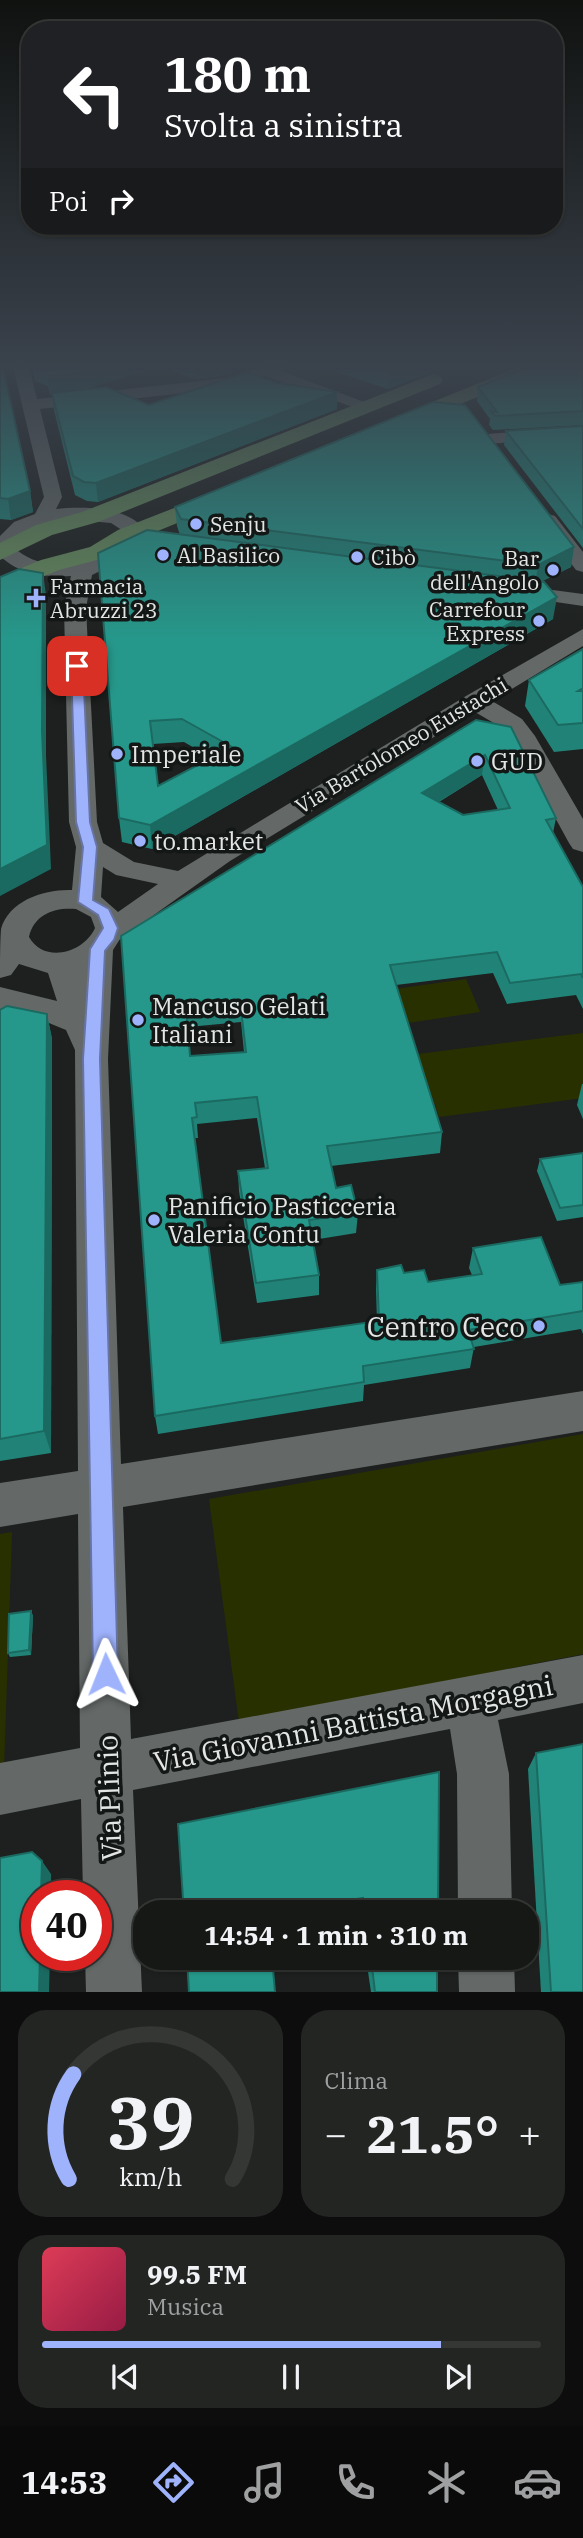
<!DOCTYPE html>
<html lang="it">
<meta charset="utf-8">
<style>
:root{--surface:#161816;--page:#232523;--text:#f1f3f6;--muted:#9ea0a1;--line:#353735;--accent:#9fb3fd}
body{margin:0;font-family:"IBM Plex Serif",serif;background:var(--page);color:var(--text);height:100vh;display:flex;flex-direction:column;font-size:26px;white-space:nowrap}
*{box-sizing:border-box;margin:0}
p{font-size:23px;color:var(--muted)}
.icon{flex:none;width:38px;height:38px;fill:none;stroke:currentColor;stroke-width:2;stroke-linecap:round;stroke-linejoin:round}
.map{position:relative;height:1992px;overflow:hidden}
.details{display:flex;flex-direction:column;gap:18px;padding:18px;background:#0c0d0c;flex:1}
.details>*{flex:none}
.hud{position:absolute;left:21px;top:21px;width:542px;height:214px;border-radius:28px;box-shadow:0 2px 5px #0004,0 0 0 2px var(--line);background:#202124;color:#fff;overflow:hidden}
.speed{position:absolute;left:21px;top:1880px;display:flex;gap:14px;font-size:35px;font-weight:700;text-align:center}
.speed>*{display:grid;place-content:center;width:91px;height:91px;border-radius:50%;background:var(--surface);box-shadow:0 2px 5px #0004,0 0 0 2px var(--line);line-height:1}
.speed .limit{border:10px solid #d22;background:#fff;color:#111}
.pin{position:absolute;display:grid;place-items:center;width:60px;height:60px;color:#fff;margin:-30px;border-radius:14px;box-shadow:0 4px 10px #0006}
.me{position:absolute;width:77px;margin:-38px;rotate:358deg;stroke-linejoin:round;filter:drop-shadow(0 0 5px #0008)}
.turn{display:flex;align-items:center;gap:24px;height:147px;padding:0 28px;font-size:32px}
.turn .icon{width:91px;height:91px;stroke-width:2.5}
.turn b{display:block;font-size:49px;line-height:60px}
.then{display:flex;align-items:center;height:66px;padding:0 28px;background:#0003;gap:14px;font-size:26px}
.big{font-size:52px;font-weight:700;line-height:1.1}
.details .tile{flex:1;display:flex;flex-direction:column;justify-content:center;gap:10px;min-width:0;padding:0 24px;border-radius:28px;background:var(--page)}
.details .dial{align-items:center;gap:0}
.dial svg{height:182px;overflow:visible;fill:none;stroke:var(--line);stroke-width:7;stroke-linecap:round;text-anchor:middle}
.dial text{fill:var(--text);stroke:none}
.song{display:flex;align-items:center;gap:21px}
.cover{width:84px;height:84px;border-radius:10px;background:linear-gradient(135deg,hsl(350 70% 55%),hsl(340 70% 35%))}
.played{height:7px;border-radius:4px;background:linear-gradient(90deg,var(--accent) 80%,var(--line) 80%)}
.keys{display:flex;justify-content:space-around;direction:ltr}
.heat{display:flex;justify-content:space-between;align-items:center;font-size:38px;direction:ltr}
.details .tiles{flex:1;display:grid;gap:18px;grid-template-columns:1fr 1fr}
.tile:last-child{grid-column:span 2}
.trip{position:absolute;left:133px;top:1900px;width:406px;height:70px;border-radius:28px;background:var(--surface);box-shadow:0 2px 5px #0004,0 0 0 2px var(--line);font-weight:700;line-height:70px;text-align:center}
.tabs{display:flex;height:112px;justify-content:space-around;align-items:center;background:#090a09;color:var(--muted)}
.tabs .icon{width:49px;height:49px}
.tabs .on{color:var(--accent)}
.tabs b{font-size:32px;color:var(--text)}
.map>svg:first-child{display:block}
.green{fill:#293000}
.lines{fill:none;stroke-linecap:round;stroke-linejoin:round}
.minor{fill:#646967;fill-rule:evenodd}
.major{fill:#64895c;fill-rule:evenodd}
.wall{fill:#218378;fill-rule:evenodd}
.shaded-wall{fill:#1b6a61}
.building{fill:#26988b;stroke:#1b6a61;stroke-width:2;fill-rule:evenodd}
.route{fill:#9fb3fd;stroke:#6774a4;stroke-width:2}
.poi-dot{fill:#9fb3fd;stroke:#131715;stroke-width:2.5}
.labels{text-anchor:middle;dominant-baseline:central;stroke-width:7;stroke-linejoin:round;paint-order:stroke}
.far-poi-label{font-size:21px;fill:#e3e6e5;stroke:#131715;text-anchor:start}
.far-street-label{font-size:21px;fill:#e3e6e5;stroke:#131715}
.poi-label{font-size:24px;fill:#e3e6e5;stroke:#131715;text-anchor:start}
.near-poi-label{font-size:28px;fill:#e3e6e5;stroke:#131715;text-anchor:end}
.near-street-label{font-size:28px;fill:#e3e6e5;stroke:#131715}
</style>
<div class="map">
<svg width="583" height="1992" viewBox="0 0 583 1992">
<rect width="100%" height="100%" fill="#1d201e"/>
<g class="green">
<path d="M466,979L480,1012L408,1023L395,989Z"/>
<path d="M583,1033V1098L439,1117L418,1054Z"/>
<path d="M583,1434V1654L239,1722L209,1499Z"/>
<path d="M12,1532L4,1768L0,1769V1534Z"/>
</g>
<g class="lines">
<g class="minor">
<path d="M12,363H28L37,399L227,378L275,363H296L281,371L375,406L373,410H361L265,376L229,388L40,409L62,497L56,509C84,506 141,506 149,540L134,554L92,575L86,608L97,822L103,843L134,862L178,871L466,696L583,629V646L492,701L522,719L535,736L583,819V852L573,849L569,843L512,739L504,729L475,712L230,861L120,939L113,950L108,1059L121,1464L583,1391V1431L123,1507L131,1739L583,1655V1703L498,1720L509,1774L512,1913H458L457,1774L450,1729L133,1790L142,1992H86L85,1955H96V1895H83L81,1799L0,1815V1763L80,1748L78,1514L0,1527V1483L78,1471L75,1050L66,1030L27,1014L0,1009V987L57,1001L48,973L19,964L11,975L0,978C0,962 0,943 1,929C9,900 45,889 72,890L76,847L69,822L64,608L71,576C45,577 20,575 0,556V536L14,522L35,514L44,497ZM67,519L111,523L128,534L129,539C100,563 50,576 18,551L17,541C30,526 48,521 67,519ZM103,867L116,875L158,884L118,912L101,897ZM76,909L91,917L95,928C84,953 44,964 29,937C34,914 55,907 76,909Z"/>
<path d="M583,427V437L487,444L478,439L487,434Z"/>
<path d="M548,514L555,516L583,552V572L576,570L538,520Z"/>
<path d="M515,585L583,594V606L508,595L504,591Z"/>
<path d="M458,1958H514L515,1992H459Z"/>
</g>
<g class="major">
<path d="M529,363H553L551,367L404,427L397,429L387,423L390,419Z"/>
<path d="M433,374L440,376L443,380L440,384L98,522L52,535L0,560V543L36,525L82,512Z"/>
<path d="M225,488L236,495L233,500L136,540L108,557L59,570L0,594V577L41,560L90,547L118,530Z"/>
</g>
</g>
<g class="wall">
<path d="M0,363H12L11,372L3,368L30,491L33,512L11,520L0,519Z"/>
<path d="M30,363H258L219,376L195,379L158,366L87,389L149,405L337,409L98,502L87,501L75,495L54,410L52,395H50L48,386L35,381Z"/>
<path d="M315,363H455L388,389L315,365Z"/>
<path d="M583,363V425L493,430L489,425L490,419L477,401L478,387Z"/>
<path d="M583,426V548L504,445L506,431Z"/>
<path d="M175,507L574,547L571,567L542,581L553,619L152,849L122,842L119,818L180,535L177,526ZM184,742L212,758L158,786L153,744Z"/>
<path d="M583,649V749L554,752L525,706L529,680Z"/>
<path d="M476,720L556,818L553,833L583,887V1009L576,995L507,1004L493,973L396,985L442,1132L440,1153L331,1166L336,1188L358,1213L356,1233L313,1240L319,1275V1295L257,1303L239,1191L238,1171L265,1168L257,1118L197,1124L198,1138H195L221,1343L377,1321L376,1289L377,1270L404,1273L428,1282L472,1275L469,1268L473,1248L560,1285L583,1282V1334L581,1329L474,1347L470,1368L364,1385L363,1401L158,1434L155,1416L121,936ZM482,775L498,810L463,815L439,802ZM241,1022L244,1052L190,1056L188,1027Z"/>
<path d="M0,1010L47,1014L52,1039L51,1453L0,1461Z"/>
<path d="M582,1084H583V1119L577,1105Z"/>
<path d="M583,1153V1217L557,1221L537,1171L540,1159Z"/>
<path d="M31,1611L33,1616L31,1655L10,1657L8,1653Z"/>
<path d="M536,1753L583,1992H541L528,1769Z"/>
<path d="M178,1824L438,1913H360V1911L347,1913H184Z"/>
<path d="M366,1958H437V1992H371Z"/>
</g>
<g class="shaded-wall">
<path d="M110,363H158V366L78,392L50,395L48,376Z"/>
<path d="M194,363H258L219,376L195,379Z"/>
<path d="M410,363H455L388,389L389,370Z"/>
<path d="M337,392V409L98,502L96,483Z"/>
<path d="M30,491L33,512L11,520L8,499Z"/>
<path d="M574,547L571,567L535,585L538,565Z"/>
<path d="M43,573L46,595V755L51,869L0,896V869Z"/>
<path d="M557,597L553,619L152,849L150,825Z"/>
<path d="M485,755L482,775L420,813L422,793Z"/>
<path d="M47,1014L52,1039L51,1453L44,1431Z"/>
<path d="M31,1611L33,1616L31,1655L29,1650Z"/>
<path d="M42,1861L51,1874V1895H41Z"/>
<path d="M40,1955H50L49,1992H39Z"/>
</g>
<g class="building">
<path d="M0,363H2L30,491L8,499L0,498Z"/>
<path d="M33,363H110L76,373L48,376L45,368Z"/>
<path d="M364,363H410L389,370Z"/>
<path d="M537,363H583V411L495,416L491,411L497,412L478,387Z"/>
<path d="M247,372L278,383L337,392L96,483L84,482L73,476L52,393L106,387L149,405Z"/>
<path d="M433,402L465,405L574,547L538,565L181,519L175,507Z"/>
<path d="M583,426V529L506,431Z"/>
<path d="M147,530L544,582L557,597L150,825L119,818L98,553ZM182,719L232,747L158,786L150,721Z"/>
<path d="M19,569L43,573L42,731L47,845L0,869V577Z"/>
<path d="M583,649V688L578,691H583V723L558,725L529,680Z"/>
<path d="M476,720L511,727L556,818L546,820L583,887V978L581,974L510,983L497,952L390,965L442,1132L327,1146L336,1188L351,1185L358,1213L309,1220L319,1275L256,1283L238,1171L268,1168L257,1097L195,1103L197,1117L192,1118L221,1343L379,1321L377,1270L401,1265L404,1273L424,1270L428,1282L482,1274L473,1248L541,1237L560,1285L583,1282V1311L468,1330L474,1349L363,1366L364,1382L155,1416L121,936ZM485,755L510,808L463,815L422,793ZM240,1001L246,1052L190,1056L186,1006Z"/>
<path d="M7,1006L47,1014L44,1431L0,1439V1010Z"/>
<path d="M583,1153V1205L560,1208L540,1159Z"/>
<path d="M31,1611L29,1650L8,1653L9,1614Z"/>
<path d="M583,1744V1992H551L536,1753Z"/>
<path d="M439,1772L438,1913H365L363,1898L274,1913H184L178,1824Z"/>
<path d="M32,1852L42,1861L41,1895H37V1955H40L39,1992H0V1858Z"/>
<path d="M187,1958H272L275,1992H189Z"/>
<path d="M371,1958H437V1992H375Z"/>
</g>
<linearGradient id="sky" x2="0" y2="1"><stop stop-color="#101210"/><stop offset="0.57" stop-color="#3a424c"/><stop offset="1" stop-color="#3a424c" stop-opacity="0"/></linearGradient>
<rect width="583" height="641" fill="url(#sky)"/>
<path class="route" d="M77,662L83,666L90,822L97,847L93,900L109,909L118,928L114,940L105,951L100,1059L118,1674L114,1682L106,1686L97,1682L93,1674L83,1059L90,949L103,928L98,915L78,902L83,847L76,822L71,666Z"/>
<g class="poi-dot">
<circle cx="196" cy="524" r="7"/>
<circle cx="163" cy="555" r="7"/>
<circle cx="357" cy="557" r="7"/>
<circle cx="553" cy="570" r="7"/>
<path d="M32.5 587.5h7v7h7v7h-7v7h-7v-7h-7v-7h7z"/>
<circle cx="539" cy="621" r="7"/>
<circle cx="117" cy="754" r="7"/>
<circle cx="477" cy="761" r="7"/>
<circle cx="140" cy="841" r="7"/>
<circle cx="138" cy="1020" r="7"/>
<circle cx="154" cy="1220" r="7"/>
<circle cx="539" cy="1326" r="7"/>
</g>
<g class="labels">
<g class="far-poi-label">
<text x="210" y="524">Senju</text>
<text x="177" y="555">Al Basilico</text>
<text x="371" y="557">Cibò</text>
<text x="539" y="558" text-anchor="end">Bar<tspan x="539" dy="24">dell'Angolo</tspan></text>
<text x="50" y="586">Farmacia<tspan x="50" dy="24">Abruzzi 23</tspan></text>
<text x="525" y="609" text-anchor="end">Carrefour<tspan x="525" dy="24">Express</tspan></text>
</g>
<g class="far-street-label">
<text transform="translate(401 745) rotate(-31)">Via Bartolomeo Eustachi</text>
</g>
<g class="poi-label">
<text x="131" y="754">Imperiale</text>
<text x="491" y="761">GUD</text>
<text x="154" y="841">to.market</text>
<text x="152" y="1006">Mancuso Gelati<tspan x="152" dy="28">Italiani</tspan></text>
<text x="168" y="1206">Panificio Pasticceria<tspan x="168" dy="28">Valeria Contu</tspan></text>
</g>
<g class="near-poi-label">
<text x="525" y="1326">Centro Ceco</text>
</g>
<g class="near-street-label">
<text transform="translate(353 1723) rotate(-11)">Via Giovanni Battista Morgagni</text>
<text transform="translate(109 1798) rotate(-92)">Via Plinio</text>
</g>
</g>
</svg>
<div class="speed"><div class="limit">40</div></div>
<div class="pin" style="left:77px;top:666px;background:#d93025"><svg class="icon" aria-label="arrive" viewBox="0 0 24 24"><path d="M6 21V4h12l-3 4 3 4H6"/></svg></div>
<svg class="me" style="left:106px;top:1674px" viewBox="-20 -20 40 40"><path d="M0-17L14 15 0 8-14 15z" fill="#9fb3fd" stroke="#fff" stroke-width="4"/></svg>
<div class="trip">14:54 · 1 min · 310 m</div>
<div class="hud">
<div class="turn"><svg class="icon" aria-label="left" viewBox="0 0 24 24"><path d="M17 20v-9H6M10 6l-5 5 5 5"/></svg><div><b>180 m</b>Svolta a sinistra</div></div>
<div class="then">Poi<svg class="icon" aria-label="right" viewBox="0 0 24 24"><path d="M7 20v-9h11M14 6l5 5-5 5"/></svg></div>
</div>
</div>
<section class="details">
<div class="tiles">
<div class="tile dial"><svg viewBox="0 0 100 80">
<path d="M14 69A42 42 0 1 1 86 69"/>
<path d="M14 69A42 42 0 0 1 16 23" stroke="#9fb3fd"/>
<text x="50" y="56" font-size="32" font-weight="700">39</text>
<text x="50" y="72" font-size="11">km/h</text>
</svg></div>
<div class="tile"><p>Clima</p>
<div class="heat"><a>−</a><b class="big">21.5°</b><a>+</a></div>
</div>
<div class="tile">
<div class="song"><i class="cover"></i><div><b>99.5 FM</b><p>Musica</p></div></div>
<div class="played"></div>
<div class="keys"><svg class="icon" aria-label="previous" viewBox="0 0 24 24"><path d="M18 5L8 12l10 7zM5 5v14"/></svg><svg class="icon" aria-label="pause" viewBox="0 0 24 24"><path d="M8 5v14M16 5v14"/></svg><svg class="icon" aria-label="next" viewBox="0 0 24 24"><path d="M6 5l10 7-10 7zM19 5v14"/></svg></div>
</div>
</div>
</section>
<nav class="tabs">
<b>14:53</b>
<svg class="icon on" aria-label="directions" viewBox="0 0 24 24"><path d="M12 3l9 9-9 9-9-9zM9 14v-3h6M13 9l2 2-2 2"/></svg>
<svg class="icon" aria-label="music" viewBox="0 0 24 24"><path d="M9 18V5l10-2v13"/><circle cx="6" cy="18" r="3"/><circle cx="16" cy="16" r="3"/></svg>
<svg class="icon" aria-label="phone" viewBox="0 0 24 24"><path d="M5 4h4l2 5-3 2q2 4 5 5l2-3 5 2v4C11 20 4 13 5 4z"/></svg>
<svg class="icon" aria-label="climate" viewBox="0 0 24 24"><path d="M12 3v18M4 7l16 10M4 17L20 7"/></svg>
<svg class="icon" aria-label="car" viewBox="0 0 24 24"><path d="M5 17H2v-5l4-1 3-4h7l3 4 3 1v5h-3M9 17h6M6 11h13"/><circle cx="7" cy="17" r="2"/><circle cx="17" cy="17" r="2"/></svg>
</nav>
